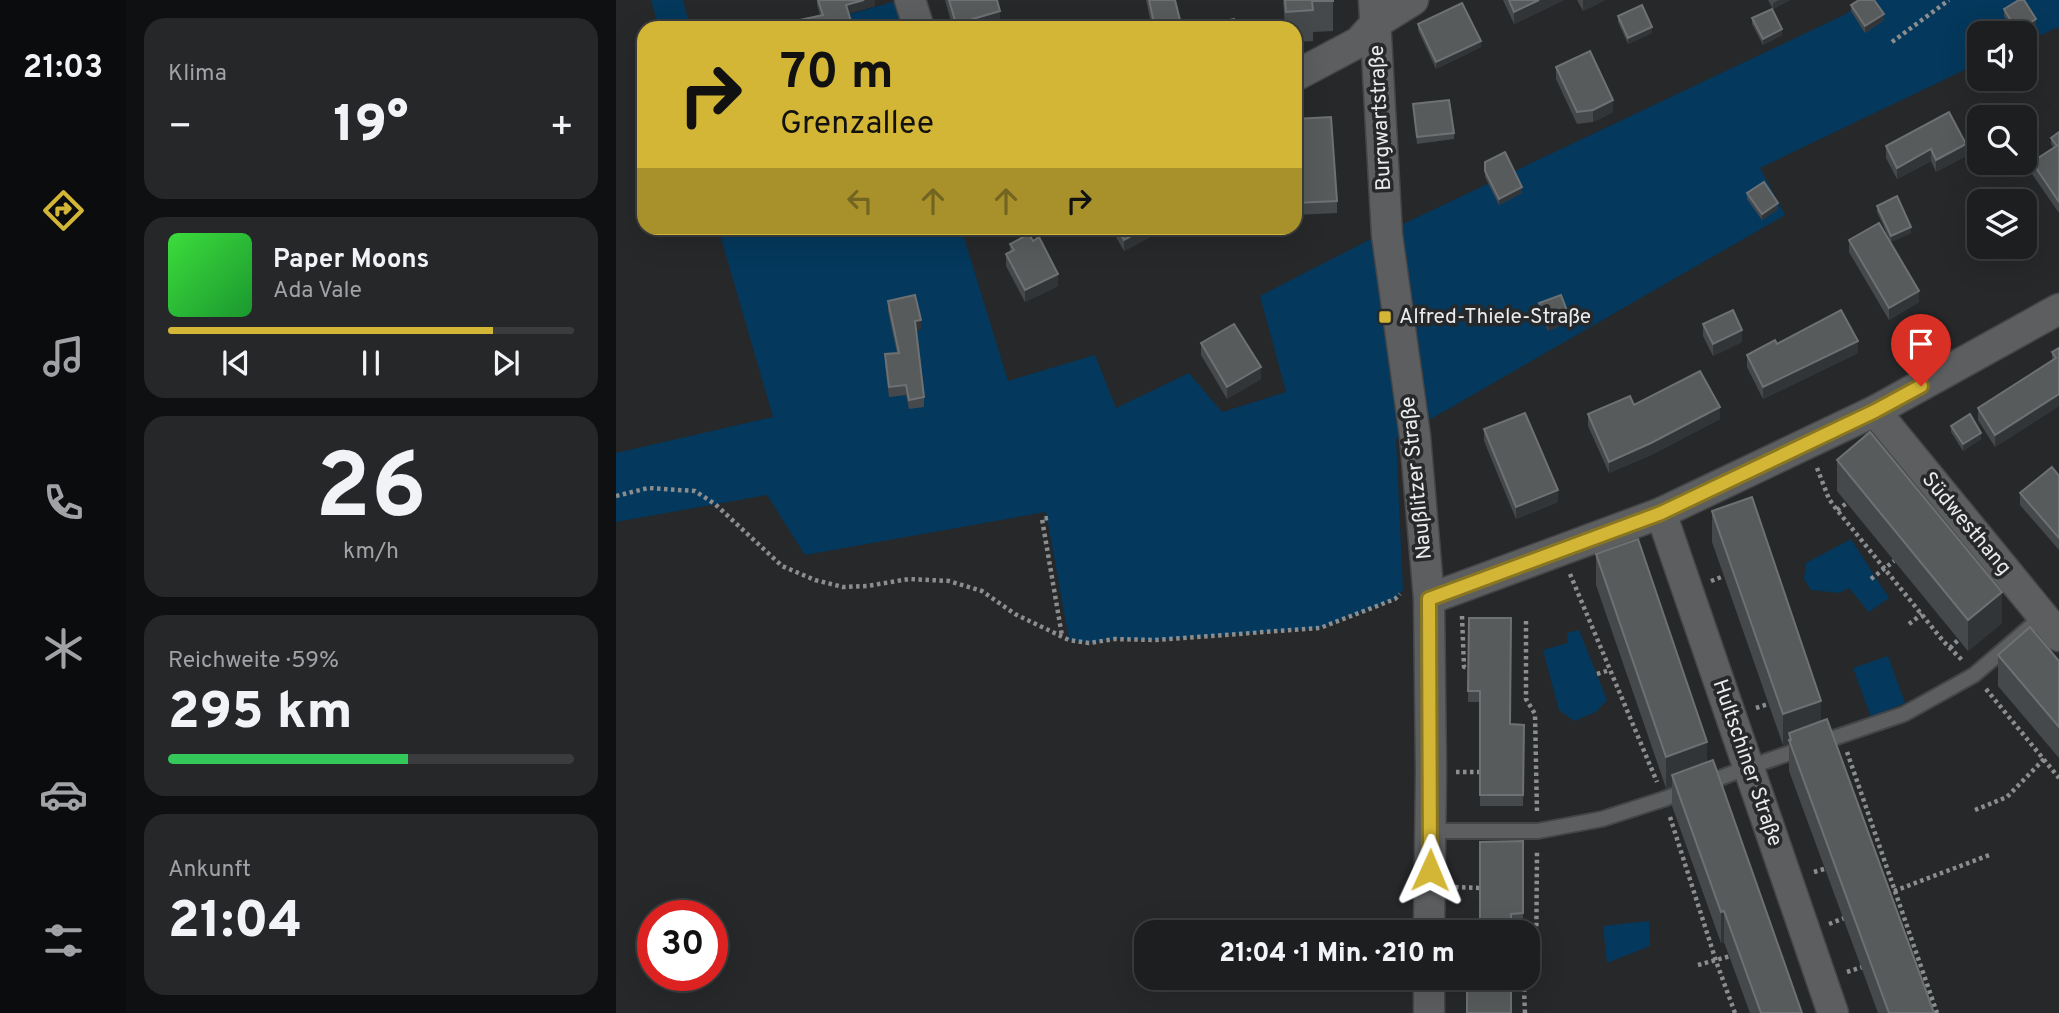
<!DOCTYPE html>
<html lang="de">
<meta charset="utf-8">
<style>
:root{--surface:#1c1e20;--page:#252729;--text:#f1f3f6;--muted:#a0a2a5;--line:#3a3c3e;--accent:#d3b635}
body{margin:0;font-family:Overpass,sans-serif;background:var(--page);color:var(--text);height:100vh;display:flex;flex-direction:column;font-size:26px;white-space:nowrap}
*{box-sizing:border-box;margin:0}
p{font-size:23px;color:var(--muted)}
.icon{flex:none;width:38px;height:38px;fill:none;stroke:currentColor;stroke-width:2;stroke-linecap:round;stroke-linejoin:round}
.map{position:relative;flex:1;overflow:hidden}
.details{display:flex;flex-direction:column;gap:18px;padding:18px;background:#0f1012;width:490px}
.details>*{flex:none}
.guide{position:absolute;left:21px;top:21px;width:665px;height:214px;border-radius:21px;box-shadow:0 7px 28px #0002,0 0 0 2px var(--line);background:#d3b635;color:#111;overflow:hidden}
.controls{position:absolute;left:1351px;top:21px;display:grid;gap:14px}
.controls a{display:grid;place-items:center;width:70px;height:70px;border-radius:14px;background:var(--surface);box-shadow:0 7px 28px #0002,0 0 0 2px var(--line);font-size:35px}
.speed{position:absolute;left:21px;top:900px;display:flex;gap:14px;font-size:35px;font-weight:700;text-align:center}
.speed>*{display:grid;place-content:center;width:91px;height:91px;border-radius:50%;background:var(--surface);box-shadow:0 7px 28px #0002,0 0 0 2px var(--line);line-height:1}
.speed .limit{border:10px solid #d22;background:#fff;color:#111}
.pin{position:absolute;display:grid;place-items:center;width:60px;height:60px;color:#fff;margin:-72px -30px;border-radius:50% 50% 50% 0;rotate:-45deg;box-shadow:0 0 7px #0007}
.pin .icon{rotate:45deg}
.me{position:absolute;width:77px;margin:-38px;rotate:1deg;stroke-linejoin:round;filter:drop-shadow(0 0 5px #0008)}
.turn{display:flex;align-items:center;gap:24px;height:147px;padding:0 28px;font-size:32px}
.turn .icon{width:91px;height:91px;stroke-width:2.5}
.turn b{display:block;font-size:49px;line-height:60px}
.lanes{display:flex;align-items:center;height:66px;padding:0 28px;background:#0003;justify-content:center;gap:35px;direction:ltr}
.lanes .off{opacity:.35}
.big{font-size:52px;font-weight:800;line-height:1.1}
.details .tile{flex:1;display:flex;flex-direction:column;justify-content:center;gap:10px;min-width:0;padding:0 24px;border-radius:21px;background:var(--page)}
.details .dial{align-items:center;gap:0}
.dial b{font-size:91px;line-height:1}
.song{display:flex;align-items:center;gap:21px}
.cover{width:84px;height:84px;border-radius:10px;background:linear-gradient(135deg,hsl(120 70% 55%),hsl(130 70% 35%))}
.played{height:7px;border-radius:4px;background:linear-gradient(90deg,var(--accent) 80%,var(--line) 80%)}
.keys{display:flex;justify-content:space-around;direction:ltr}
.heat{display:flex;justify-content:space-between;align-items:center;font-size:38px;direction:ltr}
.charge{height:10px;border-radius:5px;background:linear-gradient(90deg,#34c759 59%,var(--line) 0)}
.trip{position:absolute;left:518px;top:920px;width:406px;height:70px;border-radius:21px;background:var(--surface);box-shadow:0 7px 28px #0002,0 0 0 2px var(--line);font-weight:800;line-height:70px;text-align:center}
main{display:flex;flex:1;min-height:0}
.tabs{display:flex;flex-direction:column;width:126px;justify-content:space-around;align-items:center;background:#0b0c0d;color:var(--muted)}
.tabs .icon{width:49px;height:49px}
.tabs .selected{color:var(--accent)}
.tabs b{font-size:32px;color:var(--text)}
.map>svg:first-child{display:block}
.green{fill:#04385c}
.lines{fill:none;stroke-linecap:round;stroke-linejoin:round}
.service-casing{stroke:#434547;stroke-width:18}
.minor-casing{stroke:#434547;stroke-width:33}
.path{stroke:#8b8d8e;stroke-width:4.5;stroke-dasharray:3.5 3.5;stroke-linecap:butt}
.service{stroke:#5c5e60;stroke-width:14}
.minor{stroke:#5c5e60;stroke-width:30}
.wall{fill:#46494b}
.shaded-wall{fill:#323537}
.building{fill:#585b5c;stroke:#6e7173;stroke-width:2}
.route-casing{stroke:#897622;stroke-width:18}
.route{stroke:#d3b635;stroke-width:12}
.poi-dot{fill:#d3b635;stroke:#26282a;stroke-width:2.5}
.labels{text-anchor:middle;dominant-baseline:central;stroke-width:7;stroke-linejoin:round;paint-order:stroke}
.street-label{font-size:21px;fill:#e9ebec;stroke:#26282a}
.poi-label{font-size:21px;fill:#e9ebec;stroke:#26282a;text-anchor:start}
</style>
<main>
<nav class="tabs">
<b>21:03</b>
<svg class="icon selected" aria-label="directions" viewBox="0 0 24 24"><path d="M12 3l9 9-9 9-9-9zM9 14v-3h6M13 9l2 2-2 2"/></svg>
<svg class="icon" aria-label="music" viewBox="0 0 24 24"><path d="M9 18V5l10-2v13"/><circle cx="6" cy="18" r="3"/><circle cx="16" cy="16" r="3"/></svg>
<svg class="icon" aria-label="phone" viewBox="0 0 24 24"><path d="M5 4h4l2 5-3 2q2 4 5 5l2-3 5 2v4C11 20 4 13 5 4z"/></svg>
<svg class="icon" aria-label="climate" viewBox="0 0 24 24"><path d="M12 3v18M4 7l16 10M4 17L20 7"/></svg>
<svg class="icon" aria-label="car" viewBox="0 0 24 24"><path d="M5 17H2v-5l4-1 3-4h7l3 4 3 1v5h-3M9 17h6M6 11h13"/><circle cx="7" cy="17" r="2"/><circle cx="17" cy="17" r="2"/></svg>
<svg class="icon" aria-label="filters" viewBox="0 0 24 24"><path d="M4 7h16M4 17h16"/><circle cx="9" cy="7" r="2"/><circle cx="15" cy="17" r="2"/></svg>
</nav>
<section class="details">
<div class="tile"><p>Klima</p>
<div class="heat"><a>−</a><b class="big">19°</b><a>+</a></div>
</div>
<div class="tile">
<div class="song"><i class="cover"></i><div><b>Paper Moons</b><p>Ada Vale</p></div></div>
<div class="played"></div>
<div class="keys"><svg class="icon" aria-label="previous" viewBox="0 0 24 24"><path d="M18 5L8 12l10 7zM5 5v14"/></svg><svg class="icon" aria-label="pause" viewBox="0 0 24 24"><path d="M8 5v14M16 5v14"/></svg><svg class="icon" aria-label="next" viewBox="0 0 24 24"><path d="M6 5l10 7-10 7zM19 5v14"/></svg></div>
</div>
<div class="tile dial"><b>26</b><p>km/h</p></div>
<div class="tile"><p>Reichweite · 59%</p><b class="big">295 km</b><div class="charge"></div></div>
<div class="tile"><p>Ankunft</p><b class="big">21:04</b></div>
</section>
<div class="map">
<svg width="1443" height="1013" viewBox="0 0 1443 1013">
<rect width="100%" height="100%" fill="#26282a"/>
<g class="green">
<path d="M35,0H67L74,28H43Z"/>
<path d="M1244,0H1443V27L1409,42V33H1363V63L1144,168L1169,215L780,439L787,590L779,599L704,628L539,640L499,639L473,643L453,640L430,512L189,555L151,495L0,522V453L157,417L102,228H345L392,381L479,355L500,408L573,373L606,412L670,392L644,296L749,242L1232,13Z"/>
<path d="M280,1L288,28H174L205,22Z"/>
<path d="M1235,539L1273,598L1253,612L1233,588L1223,593L1195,590L1188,579L1190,563Z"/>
<path d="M963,630L991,700L980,712L958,721L943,710L927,650L952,643L951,633Z"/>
<path d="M1272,656L1289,703L1255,717L1237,668Z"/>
<path d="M1033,921L1034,946L991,963L987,926Z"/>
</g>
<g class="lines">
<g class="service-casing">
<path id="service" d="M815,831H922L986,819L1048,799L1133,767L1288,714L1358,675L1427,616"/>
</g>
<g class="minor-casing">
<g id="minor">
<path d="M294,0L303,28"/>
<path d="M758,0L771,235L799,436L813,599L815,771L813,933"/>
<path d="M679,76L743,42L760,23L797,0"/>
<path d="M1259,411L1443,636"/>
<path d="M1045,513L1217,1013"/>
<path d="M813,599L1045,513L1259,411L1443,309"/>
<path d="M813,1013V978"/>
</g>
</g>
<g class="path">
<path d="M1276,42L1333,0"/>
<path d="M1201,468L1213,499L1221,510L1328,642L1347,661"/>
<path d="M0,496L32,488L79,491L99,504L166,566L199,580L227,587L251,586L293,579L333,581L366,591L399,614L453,640L473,643L499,639L539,640L704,628L779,599L784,594"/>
<path d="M1221,510L1231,503"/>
<path d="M432,518L426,519L446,636"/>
<path d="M954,574L1041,782"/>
<path d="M1255,579L1278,561"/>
<path d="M1095,581L1108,576"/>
<path d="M846,616L848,667H852"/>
<path d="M910,621V699L919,714L921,813"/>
<path d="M1293,624L1306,614"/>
<path d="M1334,648L1343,639"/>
<path d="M981,674L994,670"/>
<path d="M1370,689L1443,778"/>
<path d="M1140,708L1152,704"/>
<path d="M1231,752L1321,1013"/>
<path d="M840,772H864"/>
<path d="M1359,810L1391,797L1428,759"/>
<path d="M1054,817L1100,961L1119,1013"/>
<path d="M1198,872L1208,869"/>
<path d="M839,887L864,888"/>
<path d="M1278,891L1376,854"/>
<path d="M1213,924L1231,917"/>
<path d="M1082,965L1118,955"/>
<path d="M1231,972L1246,967"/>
<path d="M909,1013L908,990L920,975L921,850"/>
</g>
<use href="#service" class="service"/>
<use href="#minor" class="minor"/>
</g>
<g class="wall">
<path d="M201,0H259V6L233,13L237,28H165V24L204,15L201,5Z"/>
<path d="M329,0H381L384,23L367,28H337Z"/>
<path d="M530,0H559L566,28H536Z"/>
<path d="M667,0H717V31L697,32V41L679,42V28H669Z"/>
<path d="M887,0H948L898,24Z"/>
<path d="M961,0H989L967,11Z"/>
<path d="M1152,0H1174L1157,9Z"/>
<path d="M1235,5L1268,20L1249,33L1235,11Z"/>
<path d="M1388,9L1420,25L1407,33H1399L1388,16Z"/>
<path d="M1002,16L1036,33L1012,44L1002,22Z"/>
<path d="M1136,18L1166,35L1147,45L1136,24Z"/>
<path d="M802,24L865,47L820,69L802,30Z"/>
<path d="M940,67L997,112L977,122L961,124L940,79Z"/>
<path d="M797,104L838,133V139L801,144Z"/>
<path d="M1333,112L1350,156L1320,172L1315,161L1281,179L1270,158V146Z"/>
<path d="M679,119L721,201V213L679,215Z"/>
<path d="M1443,132V213L1416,174V162L1438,148L1435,144V138Z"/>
<path d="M869,162L906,193L883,205L869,177Z"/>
<path d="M1131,193L1162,209L1146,220L1131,199Z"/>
<path d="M1261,206L1295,233L1275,242L1261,212Z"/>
<path d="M495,228H551L508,251Z"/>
<path d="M1233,240L1303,302L1273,320L1233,252Z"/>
<path d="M394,244L442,286L409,302L390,266V254L394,252Z"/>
<path d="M272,301L305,329L300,330L308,397V407L293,409L290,395L273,397L269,364V354L281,353L272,311Z"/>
<path d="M923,303L953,322L932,331L923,309Z"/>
<path d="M1087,324L1126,342L1097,356L1087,336Z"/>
<path d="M585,343L645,379L611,399L585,355Z"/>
<path d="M1161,344L1242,353L1147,399L1131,367V355Z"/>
<path d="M1443,348V406L1379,447L1362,420V408L1436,361V352Z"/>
<path d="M1018,405L1104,419L1035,455L993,473L972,426V414Z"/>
<path d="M1335,426L1365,439L1347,451L1335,432Z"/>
<path d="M868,429L942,502L900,519L868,441Z"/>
<path d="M1221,460L1386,623L1352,651L1221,491Z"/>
<path d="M1443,476V550L1404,505V493Z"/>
<path d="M1096,511L1205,722L1318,1013H1262L1173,771V743L1167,745L1096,542Z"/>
<path d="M980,554L1091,762L1186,1013H1134L1108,942L1105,943L1056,806V786L1050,788L980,585Z"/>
<path d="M853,618L894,724L908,725L907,806H864V702H852Z"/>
<path d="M1382,655L1443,661V758L1382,686Z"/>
<path d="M907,841V925H895L864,933Z"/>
</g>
<g class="shaded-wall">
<path d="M248,0H259V6L230,14V5Z"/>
<path d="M923,0H948L898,24V12Z"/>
<path d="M967,0H989L967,11Z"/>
<path d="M1163,0H1174L1157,9V3Z"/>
<path d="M384,11V23L367,28H340V24Z"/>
<path d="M1268,14V20L1249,33V26Z"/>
<path d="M1420,19V25L1407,33H1401V31Z"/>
<path d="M1036,27V33L1012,44V38Z"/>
<path d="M1166,29V35L1147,45V39Z"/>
<path d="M865,41V47L820,69V62Z"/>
<path d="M997,100V112L977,122V110Z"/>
<path d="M1350,144V156L1320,172V160Z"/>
<path d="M1315,149V161L1281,179V168Z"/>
<path d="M906,187V193L883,205V199Z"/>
<path d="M1162,203V209L1146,220V214Z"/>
<path d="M1295,227V233L1275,242V236Z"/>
<path d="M530,228H551L508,251V240Z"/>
<path d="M442,274V286L409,302V290Z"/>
<path d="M1303,291V302L1273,320V308Z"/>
<path d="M953,316V322L932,331V325Z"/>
<path d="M305,320V329L299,331V321Z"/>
<path d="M1126,330V342L1097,356V344Z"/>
<path d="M1242,341V353L1147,399V387Z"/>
<path d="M645,367V379L611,399V387Z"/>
<path d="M1443,394V406L1379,447V435Z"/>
<path d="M1104,407V419L1035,455L993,473V462Z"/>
<path d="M1365,433V439L1347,451V444Z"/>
<path d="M942,490V502L900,519V507Z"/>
<path d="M1386,592V623L1352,651V620Z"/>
<path d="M1205,701V732L1173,733V743L1167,745V714Z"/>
<path d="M1091,742V773L1056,775V786L1050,788V757Z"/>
<path d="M1108,911V942L1105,943V912Z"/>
</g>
<g class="building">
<path d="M202,0H248L230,5L237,28H165V24L207,15Z"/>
<path d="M333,0H381L384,11L340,24Z"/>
<path d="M533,0H559L566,28H539Z"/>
<path d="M669,0H717V1H696L697,10L670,12Z"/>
<path d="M893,0H923L898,12Z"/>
<path d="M1243,0H1258L1268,14L1249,26L1235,5Z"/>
<path d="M1403,0H1408L1420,19L1401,31L1388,9Z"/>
<path d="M846,3L865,41L820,62L802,24Z"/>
<path d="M1026,5L1036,27L1012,38L1002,16Z"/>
<path d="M1156,9L1166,29L1147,39L1136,18Z"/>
<path d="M618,19L620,28H578Z"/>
<path d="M974,51L997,100L977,110L961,112L940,67Z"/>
<path d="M833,100L838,133L801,137L797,104Z"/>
<path d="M1333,112L1350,144L1320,160L1315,149L1281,168L1270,146Z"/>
<path d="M715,117L721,201L679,203V119Z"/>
<path d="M1443,132V146L1442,145L1441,146L1435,138Z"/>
<path d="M1442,145L1443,146V202L1416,162Z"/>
<path d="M889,152L906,187L883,199L869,171V162Z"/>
<path d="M1148,182L1162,203L1146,214L1131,193Z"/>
<path d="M1281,196L1295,227L1275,236L1261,206Z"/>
<path d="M1263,223L1303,291L1273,308L1233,240Z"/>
<path d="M501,228H530L508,240Z"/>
<path d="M413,234L417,241L423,237L442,274L409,290L390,254L398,250L394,244Z"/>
<path d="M299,295L305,320L299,321L308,397L293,400L290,385L273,387L269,354L283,353L272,301Z"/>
<path d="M945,295L953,316L932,325L923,303Z"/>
<path d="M1117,310L1126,330L1097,344L1087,324Z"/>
<path d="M1225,310L1242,341L1147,387L1131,355L1159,340L1161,344Z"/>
<path d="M618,324L645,367L611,387L585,343Z"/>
<path d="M1443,348V394L1379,435L1362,408L1440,358L1436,352Z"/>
<path d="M1084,371L1104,407L1035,443L993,462L972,414L1014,396L1018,405Z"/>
<path d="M909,413L942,490L900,507L868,429Z"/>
<path d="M1354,414L1365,433L1347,444L1335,426Z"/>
<path d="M1254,432L1386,592L1352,620L1221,460Z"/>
<path d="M1436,467L1443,476V538L1404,493Z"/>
<path d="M1136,497L1205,701L1167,714L1096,511Z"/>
<path d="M1022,539L1091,742L1050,757L980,554Z"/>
<path d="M853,618H895L894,724L908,725L907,795H864V691H852Z"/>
<path d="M1414,627L1443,661V727L1382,655Z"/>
<path d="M1211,719L1318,1013H1273L1173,740H1175L1173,733Z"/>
<path d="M1097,760L1186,1013H1145L1108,911L1105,912L1056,775Z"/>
<path d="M907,841V913L895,914V933H864V842Z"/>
<rect x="851" y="978" width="44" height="35"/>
</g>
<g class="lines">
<g class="route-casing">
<path id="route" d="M814,870L813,599L1045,513L1259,411L1305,386"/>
</g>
<use href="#route" class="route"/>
</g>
<rect class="poi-dot" x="762" y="310" width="14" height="14" rx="3.5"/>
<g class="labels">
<g class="street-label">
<text transform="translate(765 118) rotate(-93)">Burgwartstraße</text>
<text transform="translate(801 478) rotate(-96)">Naußlitzer Straße</text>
<text transform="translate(1350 524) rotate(50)">Südwesthang</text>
<text transform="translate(1131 763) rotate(71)">Hultschiner Straße</text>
</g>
<g class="poi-label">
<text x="783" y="317">Alfred-Thiele-Straße</text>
</g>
</g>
</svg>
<div class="controls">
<a><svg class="icon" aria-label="sound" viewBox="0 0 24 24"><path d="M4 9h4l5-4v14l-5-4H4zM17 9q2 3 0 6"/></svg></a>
<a><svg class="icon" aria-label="search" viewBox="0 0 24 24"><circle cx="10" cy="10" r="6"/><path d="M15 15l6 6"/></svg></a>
<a><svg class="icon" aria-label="layers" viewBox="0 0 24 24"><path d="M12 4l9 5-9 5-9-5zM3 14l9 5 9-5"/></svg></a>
</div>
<div class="speed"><div class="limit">30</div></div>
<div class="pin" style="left:1305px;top:386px;background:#d93025"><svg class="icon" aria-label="arrive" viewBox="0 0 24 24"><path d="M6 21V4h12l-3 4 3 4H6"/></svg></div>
<svg class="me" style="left:814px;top:870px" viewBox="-20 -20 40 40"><path d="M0-17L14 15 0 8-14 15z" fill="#d3b635" stroke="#fff" stroke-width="4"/></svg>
<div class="trip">21:04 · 1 Min. · 210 m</div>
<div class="guide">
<div class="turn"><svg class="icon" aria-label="right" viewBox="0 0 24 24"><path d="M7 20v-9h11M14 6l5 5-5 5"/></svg><div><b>70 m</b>Grenzallee</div></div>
<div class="lanes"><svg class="icon off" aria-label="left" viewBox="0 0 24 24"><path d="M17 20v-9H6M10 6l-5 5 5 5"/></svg><svg class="icon off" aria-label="ahead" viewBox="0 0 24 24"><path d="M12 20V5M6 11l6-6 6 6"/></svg><svg class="icon off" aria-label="ahead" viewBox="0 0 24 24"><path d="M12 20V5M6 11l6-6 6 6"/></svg><svg class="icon" aria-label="right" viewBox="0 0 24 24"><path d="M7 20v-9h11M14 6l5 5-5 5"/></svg></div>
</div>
</div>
</main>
